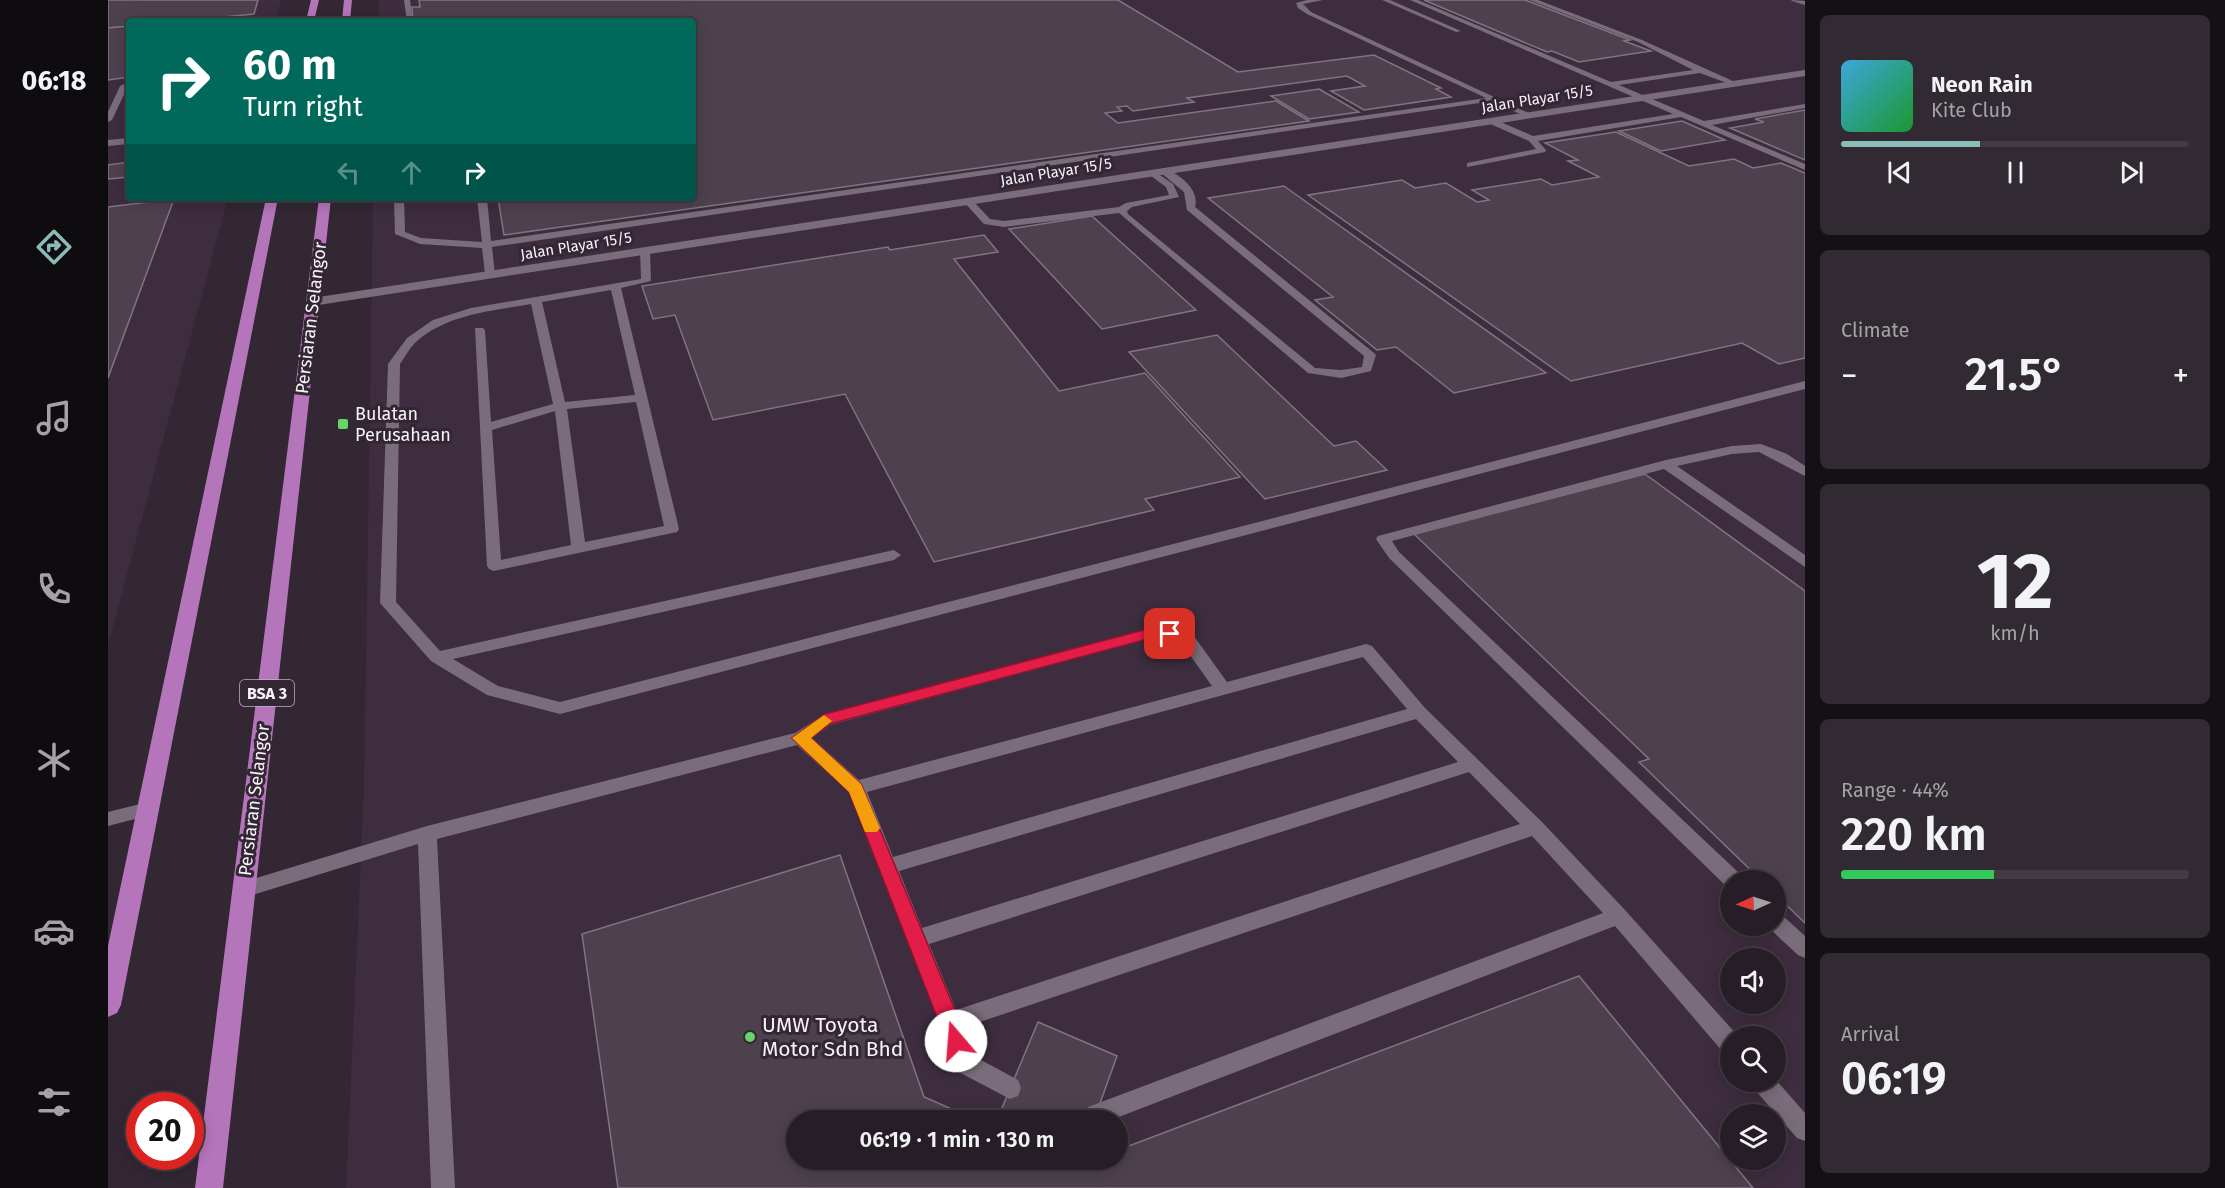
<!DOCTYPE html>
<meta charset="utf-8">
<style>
:root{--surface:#261d26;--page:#322a32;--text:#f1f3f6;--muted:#a4a2a7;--line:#423b43;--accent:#8bbbb9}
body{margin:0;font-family:"Fira Sans",sans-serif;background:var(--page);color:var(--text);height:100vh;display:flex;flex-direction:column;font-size:22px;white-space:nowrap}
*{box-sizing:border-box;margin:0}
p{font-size:20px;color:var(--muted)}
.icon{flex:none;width:33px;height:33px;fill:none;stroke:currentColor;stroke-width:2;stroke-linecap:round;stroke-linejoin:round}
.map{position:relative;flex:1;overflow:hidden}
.sheet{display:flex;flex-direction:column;gap:15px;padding:15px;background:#151015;width:420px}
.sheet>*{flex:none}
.hud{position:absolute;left:18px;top:18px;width:570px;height:183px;border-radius:6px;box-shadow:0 3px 15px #0003,0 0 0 2px var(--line);background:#00695c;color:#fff;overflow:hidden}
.needle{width:39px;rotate:267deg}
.buttons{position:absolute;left:1612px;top:870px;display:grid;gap:12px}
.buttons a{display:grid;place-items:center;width:66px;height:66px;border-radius:50%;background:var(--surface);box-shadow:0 3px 15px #0003,0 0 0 2px var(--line);font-size:30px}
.speed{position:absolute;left:18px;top:1092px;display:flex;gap:12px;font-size:30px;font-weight:700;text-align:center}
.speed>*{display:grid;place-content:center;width:78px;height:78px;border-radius:50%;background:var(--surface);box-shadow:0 3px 15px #0003,0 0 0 2px var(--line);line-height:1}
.speed .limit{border:9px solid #d22;background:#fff;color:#111}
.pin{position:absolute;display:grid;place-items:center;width:51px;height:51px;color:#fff;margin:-26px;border-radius:12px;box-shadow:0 3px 9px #0006}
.me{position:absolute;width:66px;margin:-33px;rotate:342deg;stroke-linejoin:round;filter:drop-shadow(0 0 4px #0008)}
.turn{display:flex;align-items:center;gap:21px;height:126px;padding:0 18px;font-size:27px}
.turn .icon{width:78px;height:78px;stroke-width:2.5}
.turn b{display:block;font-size:42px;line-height:51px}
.lanes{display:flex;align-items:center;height:57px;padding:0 18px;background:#0003;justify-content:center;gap:30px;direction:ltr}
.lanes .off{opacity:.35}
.big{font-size:45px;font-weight:600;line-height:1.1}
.sheet .card{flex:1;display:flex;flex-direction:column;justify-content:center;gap:9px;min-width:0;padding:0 21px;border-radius:9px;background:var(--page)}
.sheet .dial{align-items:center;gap:0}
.dial b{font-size:78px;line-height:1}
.song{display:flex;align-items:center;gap:18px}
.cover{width:72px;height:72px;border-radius:9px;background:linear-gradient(135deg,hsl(200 70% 55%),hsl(130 70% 35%))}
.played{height:6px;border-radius:3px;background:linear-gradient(90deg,var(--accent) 40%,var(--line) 40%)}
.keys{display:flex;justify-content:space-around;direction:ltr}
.heat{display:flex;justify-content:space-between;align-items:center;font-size:33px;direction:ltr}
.charge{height:9px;border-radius:4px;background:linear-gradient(90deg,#34c759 44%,var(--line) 0)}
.trip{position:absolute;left:678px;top:1110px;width:342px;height:60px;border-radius:30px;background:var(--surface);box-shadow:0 3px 15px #0003,0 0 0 2px var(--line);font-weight:600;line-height:60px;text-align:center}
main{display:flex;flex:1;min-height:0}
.dock{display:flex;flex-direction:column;width:108px;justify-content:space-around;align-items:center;background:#0f0c0f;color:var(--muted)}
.dock .icon{width:42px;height:42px}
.dock .active{color:var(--accent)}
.dock b{font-size:27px;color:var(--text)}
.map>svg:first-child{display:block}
.built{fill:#3d2d3e;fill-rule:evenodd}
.building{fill:#4d414e;stroke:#817482;stroke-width:1.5}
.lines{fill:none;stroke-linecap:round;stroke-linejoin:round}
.service{fill:#7a6d7b;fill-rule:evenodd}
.minor{fill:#7a6d7b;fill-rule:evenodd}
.primary{fill:#b575bb;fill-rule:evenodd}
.route{fill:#e11d48;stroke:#92132f;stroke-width:1.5}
.slow{fill:#f59e0b}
.poi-dot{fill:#66d466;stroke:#322733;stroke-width:2}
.labels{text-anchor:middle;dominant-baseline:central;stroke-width:6;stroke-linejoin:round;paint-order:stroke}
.far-street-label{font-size:15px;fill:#f8f1f9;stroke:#322733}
.shield{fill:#322733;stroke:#bdb4be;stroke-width:1.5}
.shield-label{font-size:16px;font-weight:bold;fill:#f8f1f9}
.street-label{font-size:18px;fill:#f8f1f9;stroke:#322733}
.poi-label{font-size:18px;fill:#f8f1f9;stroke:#322733;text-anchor:start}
.near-poi-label{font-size:21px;fill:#f8f1f9;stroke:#322733;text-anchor:start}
</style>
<main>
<nav class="dock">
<b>06:18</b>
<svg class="icon active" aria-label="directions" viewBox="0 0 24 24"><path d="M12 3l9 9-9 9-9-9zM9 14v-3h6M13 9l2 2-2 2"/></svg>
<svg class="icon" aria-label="music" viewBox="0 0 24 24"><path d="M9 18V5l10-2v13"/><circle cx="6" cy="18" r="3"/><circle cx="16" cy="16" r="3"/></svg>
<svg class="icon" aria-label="phone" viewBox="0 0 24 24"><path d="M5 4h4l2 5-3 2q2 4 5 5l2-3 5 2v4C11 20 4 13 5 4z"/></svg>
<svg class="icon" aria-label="climate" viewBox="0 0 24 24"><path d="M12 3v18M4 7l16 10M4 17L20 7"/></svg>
<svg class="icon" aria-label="car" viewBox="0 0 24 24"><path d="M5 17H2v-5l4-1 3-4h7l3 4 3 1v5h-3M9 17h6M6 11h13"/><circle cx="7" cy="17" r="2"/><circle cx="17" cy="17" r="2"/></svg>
<svg class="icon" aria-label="filters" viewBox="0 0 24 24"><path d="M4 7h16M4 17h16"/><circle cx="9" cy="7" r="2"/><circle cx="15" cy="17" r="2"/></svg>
</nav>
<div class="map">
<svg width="1697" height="1188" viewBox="0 0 1697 1188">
<rect width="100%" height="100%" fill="#322733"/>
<g class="built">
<path d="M0,0H173L168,21H21V198H120L0,645Z"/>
<path d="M271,0H1697V1188H238L256,788L265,198H585V21H271ZM1623,880H1668V926H1623ZM1623,958H1668V1004H1623ZM1623,1036H1668V1082H1623ZM1623,1114H1668V1160H1623ZM688,1120H1010V1160H688Z"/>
</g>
<g class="building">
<path d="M0,0H150L146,14L74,21H21V26L0,28Z"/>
<path d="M311,0H1010L1130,72L1266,55L1333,88L1328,89L1343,97L1256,110L1223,91L1257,86L1239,76L1079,98L1086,102L1025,111L1019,106L1009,107L1014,111L997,113L1010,123L1168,101L1201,121L396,235L390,198H585V21H305L304,7H312Z"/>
<path d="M1316,0H1417L1522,40L1516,41L1543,51L1471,62L1444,51L1439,52Z"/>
<path d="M21,26V77L0,80V28Z"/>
<path d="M1211,89L1251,112L1201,119L1163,96Z"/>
<path d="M1697,110V160L1622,128L1656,122L1647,119Z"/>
<path d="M1574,121L1617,140L1553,151L1511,131Z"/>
<path d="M1508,132L1581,166L1626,159L1645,168L1673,163L1697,173V358L1671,364L1634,343L1463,381L1200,195L1294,180L1307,188L1338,183L1369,202L1381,200L1364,190L1433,179L1444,185L1491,177L1460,161L1470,160L1437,143Z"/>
<path d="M21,162V177L0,179V165Z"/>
<path d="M1176,186L1438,373L1346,393L1288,347L1269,350L1207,300L1225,297L1100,198Z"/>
<path d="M66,199L0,378V207Z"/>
<path d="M984,216L1088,310L994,329L901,229Z"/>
<path d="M876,235L890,252L846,259L951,391L1037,373L1132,477L1037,499L1046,510L826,562L737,394L605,420L567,315L545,319L534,286L780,247L782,250Z"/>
<path d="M1109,335L1226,446L1248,441L1279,470L1157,499L1021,352Z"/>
<path d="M1537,474L1697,591V923L1668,895V880H1653L1531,762L1541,759L1306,534Z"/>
<path d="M732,855L816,1097L869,1120H688V1160H973L971,1165L985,1160H1010V1150L1471,976L1645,1188H510L474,934Z"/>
<path d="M930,1022L1009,1056L986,1120H889Z"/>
</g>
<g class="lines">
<g class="service">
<path d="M296,0H302L305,21H299Z"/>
<path d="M1199,0H1215L1195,4L1203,12L1425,115L1418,117L1385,101L384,247L387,274L382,277L377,274L374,248L312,244L287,234L286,198H296L297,232L313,238L374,242L369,198H379L383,241L1378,98L1199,14L1190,8L1188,3Z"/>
<path d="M1274,0H1282L1353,31L1348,32Z"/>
<path d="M1302,0H1310L1503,82L1585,70L1530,42L1421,0H1430L1534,40L1627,82V86L1592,73L1511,85L1596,121L1697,104V108L1604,125L1697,164V170L1573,117L1430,141L1438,150L1437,152L1359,167V163L1428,149L1421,141L1380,123V119H1386L1425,136L1565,114Z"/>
<path d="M1683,0L1697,1V5L1684,1Z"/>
<path d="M16,84L20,86L4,120L0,122V112L12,86Z"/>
<path d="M1056,168C1071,174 1092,189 1087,207L1266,353L1268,355L1263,371L1233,378L1200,373L1011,213L896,227L876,224L855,201L863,199L882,219L896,221L1011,207L1018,203L1061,195L1058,187L1039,173L1046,171L1065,184L1071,197L1024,207L1019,211L1020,214L1207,368L1233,370L1254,367L1256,356L1079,210L1076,192L1053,173L1052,171Z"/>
<path d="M537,247L542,250L543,281L513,288L571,529L569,532L386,571L381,569L379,566L367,328H375L377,330L383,422L445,404L423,304C384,311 340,314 309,341C302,347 297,357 292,364L288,602L332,651L786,550L793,555L786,560L345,659L390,686L452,702L1697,381V389L452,714L379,695L323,661L272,603L280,364L299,338L325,320L363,308L533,279L532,250ZM503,290L527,395L457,402L434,302ZM528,402L556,526L477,542L459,409ZM447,411L463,545L393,560L384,430Z"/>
<path d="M1653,444L1679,454L1697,466V476L1651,452L1624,454L1569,466L1697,555V567L1556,469L1284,541L1291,552L1632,874L1634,880H1623V887L1618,886L1281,558L1268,539L1270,536L1558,460L1624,446Z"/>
<path d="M1047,627L1083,632L1119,682L1258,644L1264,646L1317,708L1434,822L1517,910L1630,1036H1623V1055L1615,1052L1507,926L1003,1120H979L977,1115L980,1107L988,1104L1495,913L1424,836L854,1028L862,1054L910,1080L913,1088L910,1096L902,1099L845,1069L831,1022L741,792L689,745L329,839L347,1188H323L310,844L135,898L128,896L125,890L128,884L135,882L319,826L687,733L717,714ZM1047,637L1072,641L1104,686L751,780L704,738L722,725ZM1255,657L1299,709L785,857L759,792ZM1308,719L1350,762L814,928L791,871ZM1361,772L1412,824L848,1010L821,944Z"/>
<path d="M40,802L46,804L49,809L46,814L0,826V812Z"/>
<path d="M1668,913L1675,916L1697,936V958L1690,955L1661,928L1660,926H1668Z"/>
<path d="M1668,1080L1697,1113V1141L1689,1138L1647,1090L1644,1082Z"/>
</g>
<g class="minor">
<path d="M1697,70V76L204,306L198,302L204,298Z"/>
<path d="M21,138V144L0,146V140Z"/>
</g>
<g class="primary">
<path d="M203,0H211L206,21H198Z"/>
<path d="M236,0H244L242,21H234Z"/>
<path d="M158,198H170L13,1005L9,1013L0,1017V946Z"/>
<path d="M211,198H223L115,1188H87Z"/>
</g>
</g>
<path class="route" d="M1047,627L1067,630L1069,634L1062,639L1047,637L722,724L703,738L753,784L852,1022L857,1041L855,1048L848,1051L841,1048L741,792L684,738L717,714Z"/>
<path class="slow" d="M716,715L724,721L703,738L753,784L772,828L769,832H757L741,792L684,738Z"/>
<g class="poi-dot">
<rect x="229" y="418" width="12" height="12" rx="3"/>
<circle cx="642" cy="1037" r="6"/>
</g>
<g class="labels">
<g class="far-street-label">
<text transform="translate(1429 99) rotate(-9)">Jalan Playar 15/5</text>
<text transform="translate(948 172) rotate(-9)">Jalan Playar 15/5</text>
<text transform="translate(468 246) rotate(-9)">Jalan Playar 15/5</text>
</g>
<rect class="shield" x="132" y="680" width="54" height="26" rx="4.5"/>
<g class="shield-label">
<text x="159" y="693">BSA 3</text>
</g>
<g class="street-label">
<text transform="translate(203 318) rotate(-83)">Persiaran Selangor</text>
<text transform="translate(146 800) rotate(-83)">Persiaran Selangor</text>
</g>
<g class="poi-label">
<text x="247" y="414">Bulatan<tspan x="247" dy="21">Perusahaan</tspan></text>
</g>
<g class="near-poi-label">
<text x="654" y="1025">UMW Toyota<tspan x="654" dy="24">Motor Sdn Bhd</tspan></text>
</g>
</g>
</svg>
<div class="buttons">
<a><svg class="needle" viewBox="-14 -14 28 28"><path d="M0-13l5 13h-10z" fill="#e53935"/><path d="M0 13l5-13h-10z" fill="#a4a2a7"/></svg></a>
<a><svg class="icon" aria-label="sound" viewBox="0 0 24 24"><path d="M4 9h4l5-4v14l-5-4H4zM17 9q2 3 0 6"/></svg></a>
<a><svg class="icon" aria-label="search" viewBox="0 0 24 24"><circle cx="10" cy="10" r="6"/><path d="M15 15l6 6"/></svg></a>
<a><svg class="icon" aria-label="layers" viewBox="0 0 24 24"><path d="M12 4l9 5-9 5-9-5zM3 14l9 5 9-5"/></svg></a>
</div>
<div class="speed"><div class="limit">20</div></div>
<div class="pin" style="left:1062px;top:634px;background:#d93025"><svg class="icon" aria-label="arrive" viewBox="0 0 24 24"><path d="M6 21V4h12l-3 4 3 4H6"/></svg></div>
<svg class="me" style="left:848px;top:1041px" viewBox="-20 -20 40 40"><circle r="19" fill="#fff"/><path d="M0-13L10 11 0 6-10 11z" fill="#e11d48"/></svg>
<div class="trip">06:19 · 1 min · 130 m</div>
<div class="hud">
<div class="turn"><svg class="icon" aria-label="right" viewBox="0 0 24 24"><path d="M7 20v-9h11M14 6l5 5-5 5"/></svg><div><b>60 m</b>Turn right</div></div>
<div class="lanes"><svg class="icon off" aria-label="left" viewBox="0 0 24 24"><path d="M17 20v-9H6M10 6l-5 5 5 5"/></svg><svg class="icon off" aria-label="ahead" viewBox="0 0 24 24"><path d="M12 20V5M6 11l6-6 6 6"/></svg><svg class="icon" aria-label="right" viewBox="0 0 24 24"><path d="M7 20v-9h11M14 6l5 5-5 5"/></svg></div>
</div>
</div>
<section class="sheet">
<div class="card">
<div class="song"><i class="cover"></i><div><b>Neon Rain</b><p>Kite Club</p></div></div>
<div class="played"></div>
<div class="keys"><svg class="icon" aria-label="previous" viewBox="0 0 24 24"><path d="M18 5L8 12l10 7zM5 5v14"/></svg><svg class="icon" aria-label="pause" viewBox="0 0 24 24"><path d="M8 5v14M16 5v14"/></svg><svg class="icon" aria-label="next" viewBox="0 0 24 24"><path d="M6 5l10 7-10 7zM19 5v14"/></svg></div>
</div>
<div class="card"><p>Climate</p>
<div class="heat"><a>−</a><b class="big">21.5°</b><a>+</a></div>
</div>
<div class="card dial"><b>12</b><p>km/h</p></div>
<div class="card"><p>Range · 44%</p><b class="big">220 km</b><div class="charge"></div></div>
<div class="card"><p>Arrival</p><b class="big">06:19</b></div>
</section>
</main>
